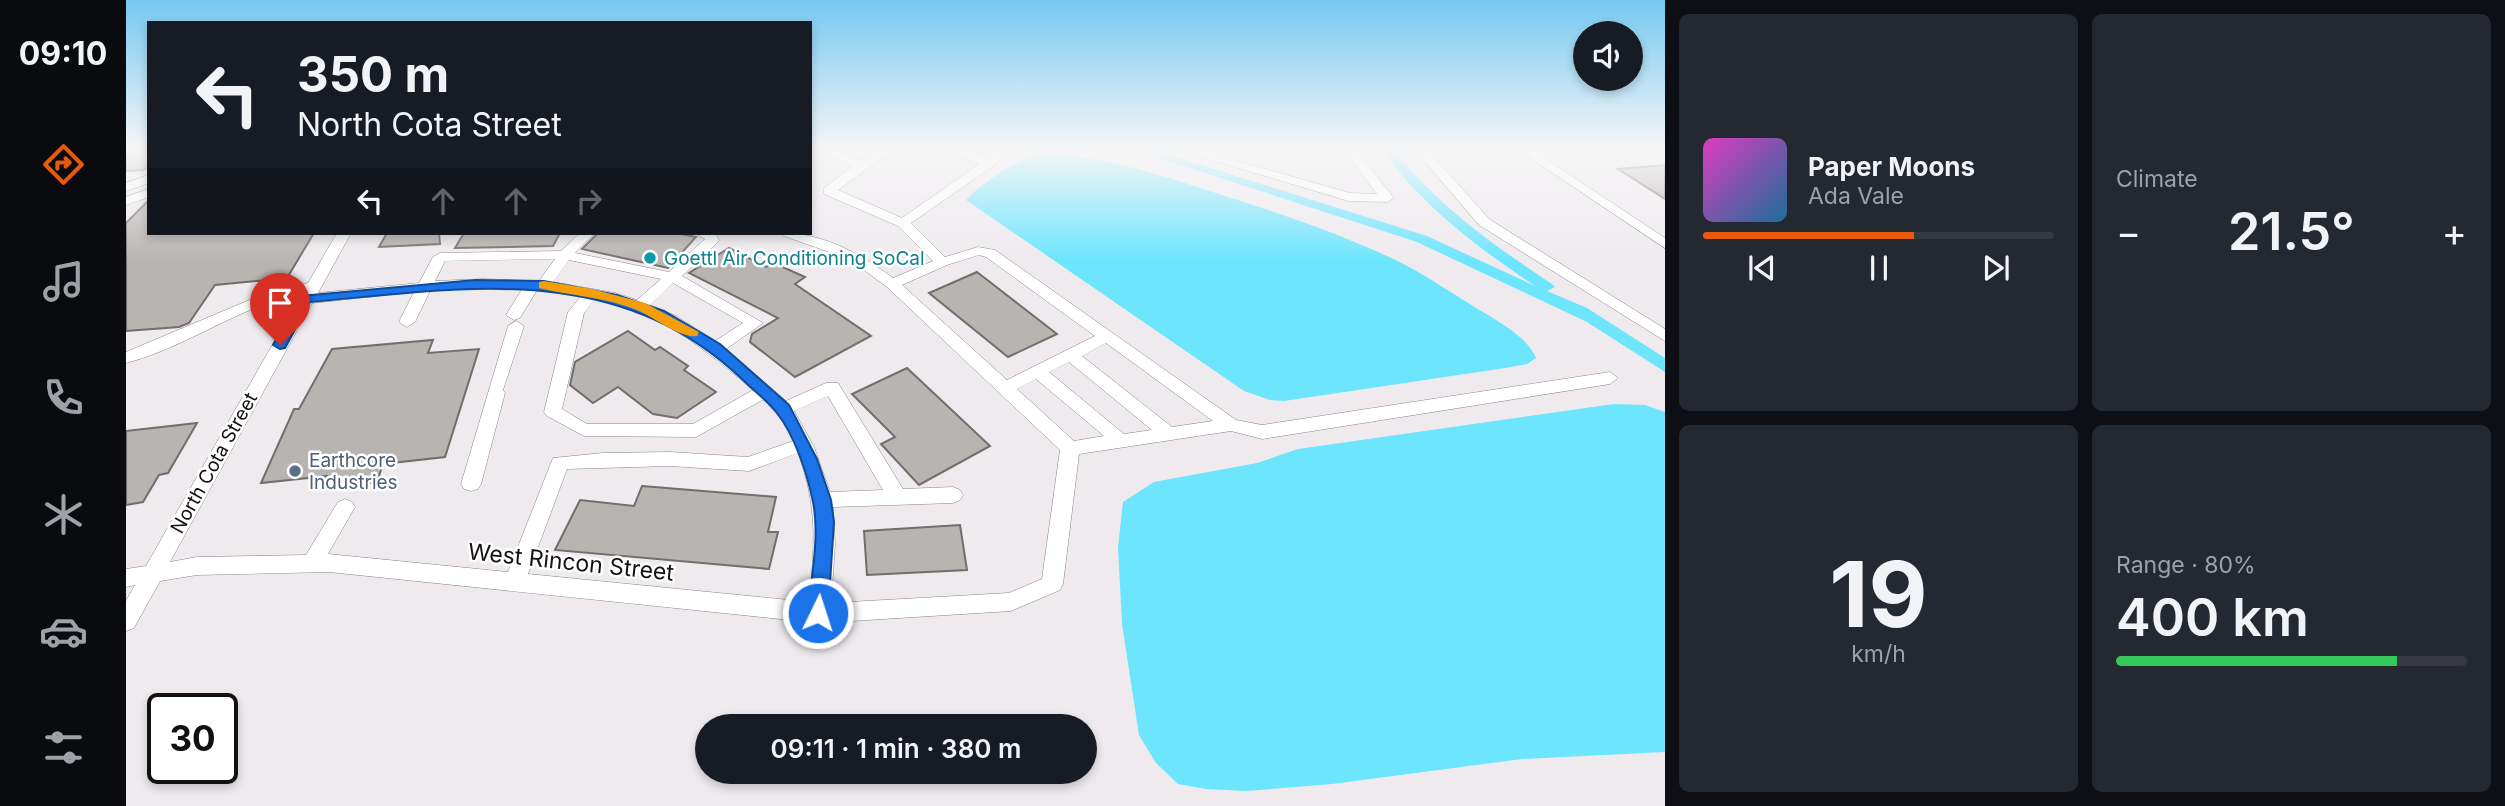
<!DOCTYPE html>
<meta charset="utf-8">
<style>
:root{--surface:#171b24;--page:#242831;--text:#f1f3f6;--muted:#9ea1a6;--line:#363941;--accent:#ea580c}
body{margin:0;font-family:Inter,sans-serif;background:var(--page);color:var(--text);height:100vh;display:flex;flex-direction:column;font-size:26px;white-space:nowrap}
*{box-sizing:border-box;margin:0}
p{font-size:23px;color:var(--muted)}
.icon{flex:none;width:38px;height:38px;fill:none;stroke:currentColor;stroke-width:2;stroke-linecap:round;stroke-linejoin:round}
.map{position:relative;flex:1;overflow:hidden}
.sheet{display:flex;flex-direction:column;gap:14px;padding:14px;background:#0d0f14;width:840px}
.sheet>*{flex:none}
.banner{position:absolute;left:21px;top:21px;width:665px;height:214px;border-radius:0px;box-shadow:0 4px 10px #0003;background:#171b24;color:var(--text);overflow:hidden}
.controls{position:absolute;left:1447px;top:21px;display:grid;gap:14px}
.controls a{display:grid;place-items:center;width:70px;height:70px;border-radius:50%;background:var(--surface);box-shadow:0 4px 10px #0003;font-size:35px}
.speed{position:absolute;left:21px;top:693px;display:flex;gap:14px;font-size:35px;font-weight:700;text-align:center}
.speed>*{display:grid;place-content:center;width:91px;height:91px;border-radius:50%;background:var(--surface);box-shadow:0 4px 10px #0003;line-height:1}
.speed .limit{border:4px solid #111;border-radius:10px;background:#fff;color:#111}
.pin{position:absolute;display:grid;place-items:center;width:60px;height:60px;color:#fff;margin:-72px -30px;border-radius:50% 50% 50% 0;rotate:-45deg;box-shadow:0 0 7px #0007}
.pin .icon{rotate:45deg}
.me{position:absolute;width:77px;margin:-38px;rotate:4deg;stroke-linejoin:round;filter:drop-shadow(0 0 5px #0008)}
.turn{display:flex;align-items:center;gap:24px;height:147px;padding:0 35px;font-size:32px}
.turn .icon{width:91px;height:91px;stroke-width:2.5}
.turn b{display:block;font-size:49px;line-height:60px}
.lanes{display:flex;align-items:center;height:66px;padding:0 35px;background:#0003;justify-content:center;gap:35px;direction:ltr}
.lanes .off{opacity:.35}
.big{font-size:52px;font-weight:600;line-height:1.1}
.sheet .tile{flex:1;display:flex;flex-direction:column;justify-content:center;gap:10px;min-width:0;padding:0 24px;border-radius:10px;background:var(--page)}
.sheet .dial{align-items:center;gap:0}
.dial b{font-size:91px;line-height:1}
.song{display:flex;align-items:center;gap:21px}
.cover{width:84px;height:84px;border-radius:10px;background:linear-gradient(135deg,hsl(310 70% 55%),hsl(200 70% 35%))}
.played{height:7px;border-radius:4px;background:linear-gradient(90deg,var(--accent) 60%,var(--line) 60%)}
.keys{display:flex;justify-content:space-around;direction:ltr}
.heat{display:flex;justify-content:space-between;align-items:center;font-size:38px;direction:ltr}
.charge{height:10px;border-radius:5px;background:linear-gradient(90deg,#34c759 80%,var(--line) 0)}
.sheet .tiles{flex:1;display:grid;gap:14px;grid-template-columns:repeat(2,1fr)}
.trip{position:absolute;left:569px;top:714px;width:402px;height:70px;border-radius:35px;background:var(--surface);box-shadow:0 4px 10px #0003;font-weight:600;line-height:70px;text-align:center}
main{display:flex;flex:1;min-height:0}
.tabs{display:flex;flex-direction:column;width:126px;justify-content:space-around;align-items:center;background:#090b0e;color:var(--muted)}
.tabs .icon{width:49px;height:49px}
.tabs .active{color:var(--accent)}
.tabs b{font-size:32px;color:var(--text)}
.map>svg:first-child{display:block}
.water{fill:#6ce5fd}
.lines{fill:none;stroke-linecap:round;stroke-linejoin:round}
.canal{fill:#6ce5fd;fill-rule:evenodd}
.building{fill:#b8b4b1;stroke:#716e6b;stroke-width:2}
.minor-casing{stroke:#888588;stroke-width:1}
.minor{fill:#fff;fill-rule:evenodd}
.route{fill:#1a73e8;stroke:#114b97;stroke-width:2}
.slow{fill:#f59e0b}
.culture-dot{fill:#0f9aa8;stroke:#fff;stroke-width:2.5}
.service-dot{fill:#5c6f8a;stroke:#fff;stroke-width:2.5}
.labels{text-anchor:middle;dominant-baseline:central;stroke-width:5;stroke-linejoin:round;paint-order:stroke}
.culture-label{font-size:19px;fill:#0d838f;stroke:#fff;text-anchor:start}
.service-label{font-size:19px;fill:#4e5e75;stroke:#fff;text-anchor:start}
.street-label{font-size:19px;fill:#131113;stroke:#fff}
.near-street-label{font-size:23px;fill:#131113;stroke:#fff}
</style>
<main>
<nav class="tabs">
<b>09:10</b>
<svg class="icon active" aria-label="directions" viewBox="0 0 24 24"><path d="M12 3l9 9-9 9-9-9zM9 14v-3h6M13 9l2 2-2 2"/></svg>
<svg class="icon" aria-label="music" viewBox="0 0 24 24"><path d="M9 18V5l10-2v13"/><circle cx="6" cy="18" r="3"/><circle cx="16" cy="16" r="3"/></svg>
<svg class="icon" aria-label="phone" viewBox="0 0 24 24"><path d="M5 4h4l2 5-3 2q2 4 5 5l2-3 5 2v4C11 20 4 13 5 4z"/></svg>
<svg class="icon" aria-label="climate" viewBox="0 0 24 24"><path d="M12 3v18M4 7l16 10M4 17L20 7"/></svg>
<svg class="icon" aria-label="car" viewBox="0 0 24 24"><path d="M5 17H2v-5l4-1 3-4h7l3 4 3 1v5h-3M9 17h6M6 11h13"/><circle cx="7" cy="17" r="2"/><circle cx="17" cy="17" r="2"/></svg>
<svg class="icon" aria-label="filters" viewBox="0 0 24 24"><path d="M4 7h16M4 17h16"/><circle cx="9" cy="7" r="2"/><circle cx="15" cy="17" r="2"/></svg>
</nav>
<div class="map">
<svg width="1539" height="806" viewBox="0 0 1539 806">
<rect width="100%" height="100%" fill="#eeeaee"/>
<g class="water">
<path d="M917,153C977,156 1036,175 1093,194C1158,215 1226,237 1287,269C1308,281 1329,295 1350,308C1370,320 1401,336 1410,358L1401,364L1379,368L1158,401L1144,400L1118,391L840,200C862,178 888,162 917,153Z"/>
<path d="M1488,404L1519,405L1539,412V752L1396,759L1206,784L1120,791L1080,789L1052,784L1030,763L1013,735L996,624L992,547L997,502L1028,482L1131,463L1172,449Z"/>
</g>
<g class="lines">
<path class="canal" d="M1005,149H1024L1301,236L1409,286C1351,247 1296,206 1255,149H1267C1311,205 1367,245 1426,284L1429,287L1421,291L1461,308L1539,358V372L1461,322L1291,242Z"/>
</g>
<g class="building">
<path d="M0,149H23V165L18,170L0,171Z"/>
<path d="M1539,165V199L1492,169Z"/>
<path d="M23,200V233H188L161,278L89,285L63,323L53,327L0,331V223Z"/>
<path d="M261,233H313L314,244L253,247Z"/>
<path d="M338,233H434L427,246L329,248Z"/>
<path d="M472,233H550L570,237L542,268L456,249Z"/>
<path d="M603,248L640,267L648,263L679,277L669,284L745,336L669,377L624,342L626,334L652,318L563,273Z"/>
<path d="M851,272L931,334L882,357L803,293Z"/>
<path d="M502,331L529,350L534,347L562,366L558,370L590,392L551,418L527,414L492,387L467,403L444,385L449,362Z"/>
<path d="M307,340L302,353L353,349L319,457L257,464L251,482L214,486L217,480L198,482L201,476L135,483L168,409H173L206,349Z"/>
<path d="M781,368L864,446L793,485L755,444L769,437L726,394Z"/>
<path d="M71,423L42,473L33,475L17,502L0,505V431Z"/>
<path d="M516,486L650,497L642,532H652L643,569L429,550L454,500L508,506Z"/>
<path d="M834,525L841,570L741,575L738,531Z"/>
</g>
<g class="lines">
<g class="minor-casing">
<g id="minor">
<path d="M687,149H705L735,160L754,149H769L712,190L776,218L853,164L815,149H833L861,158L867,149H879L877,157L867,166L785,223L819,257L852,247L869,250L1110,420L1136,425L1484,372L1492,378L1484,384L1136,439L1105,431L953,454L937,584L934,590L885,611L693,623L203,572L71,575L34,581L8,628L0,631V601L9,585L0,587V569L20,566L176,293C114,306 61,347 0,363V352L133,296L182,283L211,233H225L192,293L293,283L307,257L314,253L435,251L454,233H469L449,253L543,272L579,239L569,233H589L593,240L591,243L556,276L637,323L600,349L660,401L700,383H712L777,489L827,487L834,490L837,495L834,500L827,503L707,507L709,545L705,603L883,593L916,579L934,450L761,287L723,259L658,236L656,233C698,233 734,254 767,278L807,261L772,226L698,194V188L727,166ZM853,255L860,257L969,336L881,380L776,285L821,265ZM429,259L413,281L357,279L309,281L319,261ZM443,260L535,279L511,300L489,293L427,282ZM547,283L617,323L589,341L550,316L524,305ZM357,288L396,289L380,315L388,320L394,318L411,290L456,295L442,312L418,412L421,416L458,436L570,437L638,399L658,423L667,441L622,457L544,452L477,453L427,458L382,572L202,554L229,507L226,502L219,499L212,502L180,555L71,557L44,562L186,303L288,292L273,322L281,327L289,322L304,291ZM470,298C534,312 579,349 627,390L567,424H461L436,409L458,313ZM980,343L1087,421L1046,427L956,356ZM943,362L1026,430L998,434L923,372ZM910,379L978,436L948,441L891,389ZM702,396L757,490L704,492L688,447L668,411ZM672,453C692,506 689,547 683,602L402,574L441,469L544,466L623,471Z"/>
<path d="M1049,149H1069L1224,193L1251,194L1217,149H1229L1268,198L1261,202L1223,201Z"/>
<path d="M1288,149H1301L1363,219L1539,329V341L1353,225Z"/>
<path d="M1391,149H1405L1539,238V248Z"/>
<path d="M23,175V183L0,191V183Z"/>
<path d="M23,189V197L0,205V197Z"/>
<path d="M390,321L398,326L377,390L379,393L355,484L352,489L345,491L338,489L335,484L382,326Z"/>
</g>
</g>
<use href="#minor" class="minor"/>
</g>
<linearGradient id="sky" x2="0" y2="1"><stop stop-color="#76c8f0"/><stop offset="0.57" stop-color="#f7f6f7"/><stop offset="1" stop-color="#f7f6f7" stop-opacity="0"/></linearGradient>
<rect width="1539" height="262" fill="url(#sky)"/>
<path class="route" d="M349,280L418,281L491,295L538,311L594,344L663,405L691,459L705,500L708,522L702,613L700,619L692,621L685,619L682,613C685,577 694,537 687,502C681,473 669,436 651,413C642,401 628,391 617,380C491,260 342,288 184,302L159,348L154,349L147,345L175,296Z"/>
<path class="slow" d="M418,281L466,289L519,303L573,332L571,336C555,339 526,316 511,310C480,297 445,296 413,288V282Z"/>
<circle class="culture-dot" cx="524" cy="258" r="7"/>
<circle class="service-dot" cx="169" cy="471" r="7"/>
<g class="labels">
<g class="culture-label">
<text x="538" y="258">Goettl Air Conditioning SoCal</text>
</g>
<g class="service-label">
<text x="183" y="460">Earthcore<tspan x="183" dy="22">Industries</tspan></text>
</g>
<g class="street-label">
<text transform="translate(88 463) rotate(-61)">North Cota Street</text>
</g>
<g class="near-street-label">
<text transform="translate(445 562) rotate(6)">West Rincon Street</text>
</g>
</g>
</svg>
<div class="controls">
<a><svg class="icon" aria-label="sound" viewBox="0 0 24 24"><path d="M4 9h4l5-4v14l-5-4H4zM17 9q2 3 0 6"/></svg></a>
</div>
<div class="speed"><div class="limit">30</div></div>
<div class="pin" style="left:154px;top:345px;background:#d93025"><svg class="icon" aria-label="arrive" viewBox="0 0 24 24"><path d="M6 21V4h12l-3 4 3 4H6"/></svg></div>
<svg class="me" style="left:692px;top:613px" viewBox="-20 -20 40 40"><circle r="17" fill="#1a73e8" stroke="#fff" stroke-width="3"/><path d="M0-11L8 9 0 5-8 9z" fill="#fff"/></svg>
<div class="trip">09:11 · 1 min · 380 m</div>
<div class="banner">
<div class="turn"><svg class="icon" aria-label="left" viewBox="0 0 24 24"><path d="M17 20v-9H6M10 6l-5 5 5 5"/></svg><div><b>350 m</b>North Cota Street</div></div>
<div class="lanes"><svg class="icon" aria-label="left" viewBox="0 0 24 24"><path d="M17 20v-9H6M10 6l-5 5 5 5"/></svg><svg class="icon off" aria-label="ahead" viewBox="0 0 24 24"><path d="M12 20V5M6 11l6-6 6 6"/></svg><svg class="icon off" aria-label="ahead" viewBox="0 0 24 24"><path d="M12 20V5M6 11l6-6 6 6"/></svg><svg class="icon off" aria-label="right" viewBox="0 0 24 24"><path d="M7 20v-9h11M14 6l5 5-5 5"/></svg></div>
</div>
</div>
<section class="sheet">
<div class="tiles">
<div class="tile">
<div class="song"><i class="cover"></i><div><b>Paper Moons</b><p>Ada Vale</p></div></div>
<div class="played"></div>
<div class="keys"><svg class="icon" aria-label="previous" viewBox="0 0 24 24"><path d="M18 5L8 12l10 7zM5 5v14"/></svg><svg class="icon" aria-label="pause" viewBox="0 0 24 24"><path d="M8 5v14M16 5v14"/></svg><svg class="icon" aria-label="next" viewBox="0 0 24 24"><path d="M6 5l10 7-10 7zM19 5v14"/></svg></div>
</div>
<div class="tile"><p>Climate</p>
<div class="heat"><a>−</a><b class="big">21.5°</b><a>+</a></div>
</div>
<div class="tile dial"><b>19</b><p>km/h</p></div>
<div class="tile"><p>Range · 80%</p><b class="big">400 km</b><div class="charge"></div></div>
</div>
</section>
</main>
